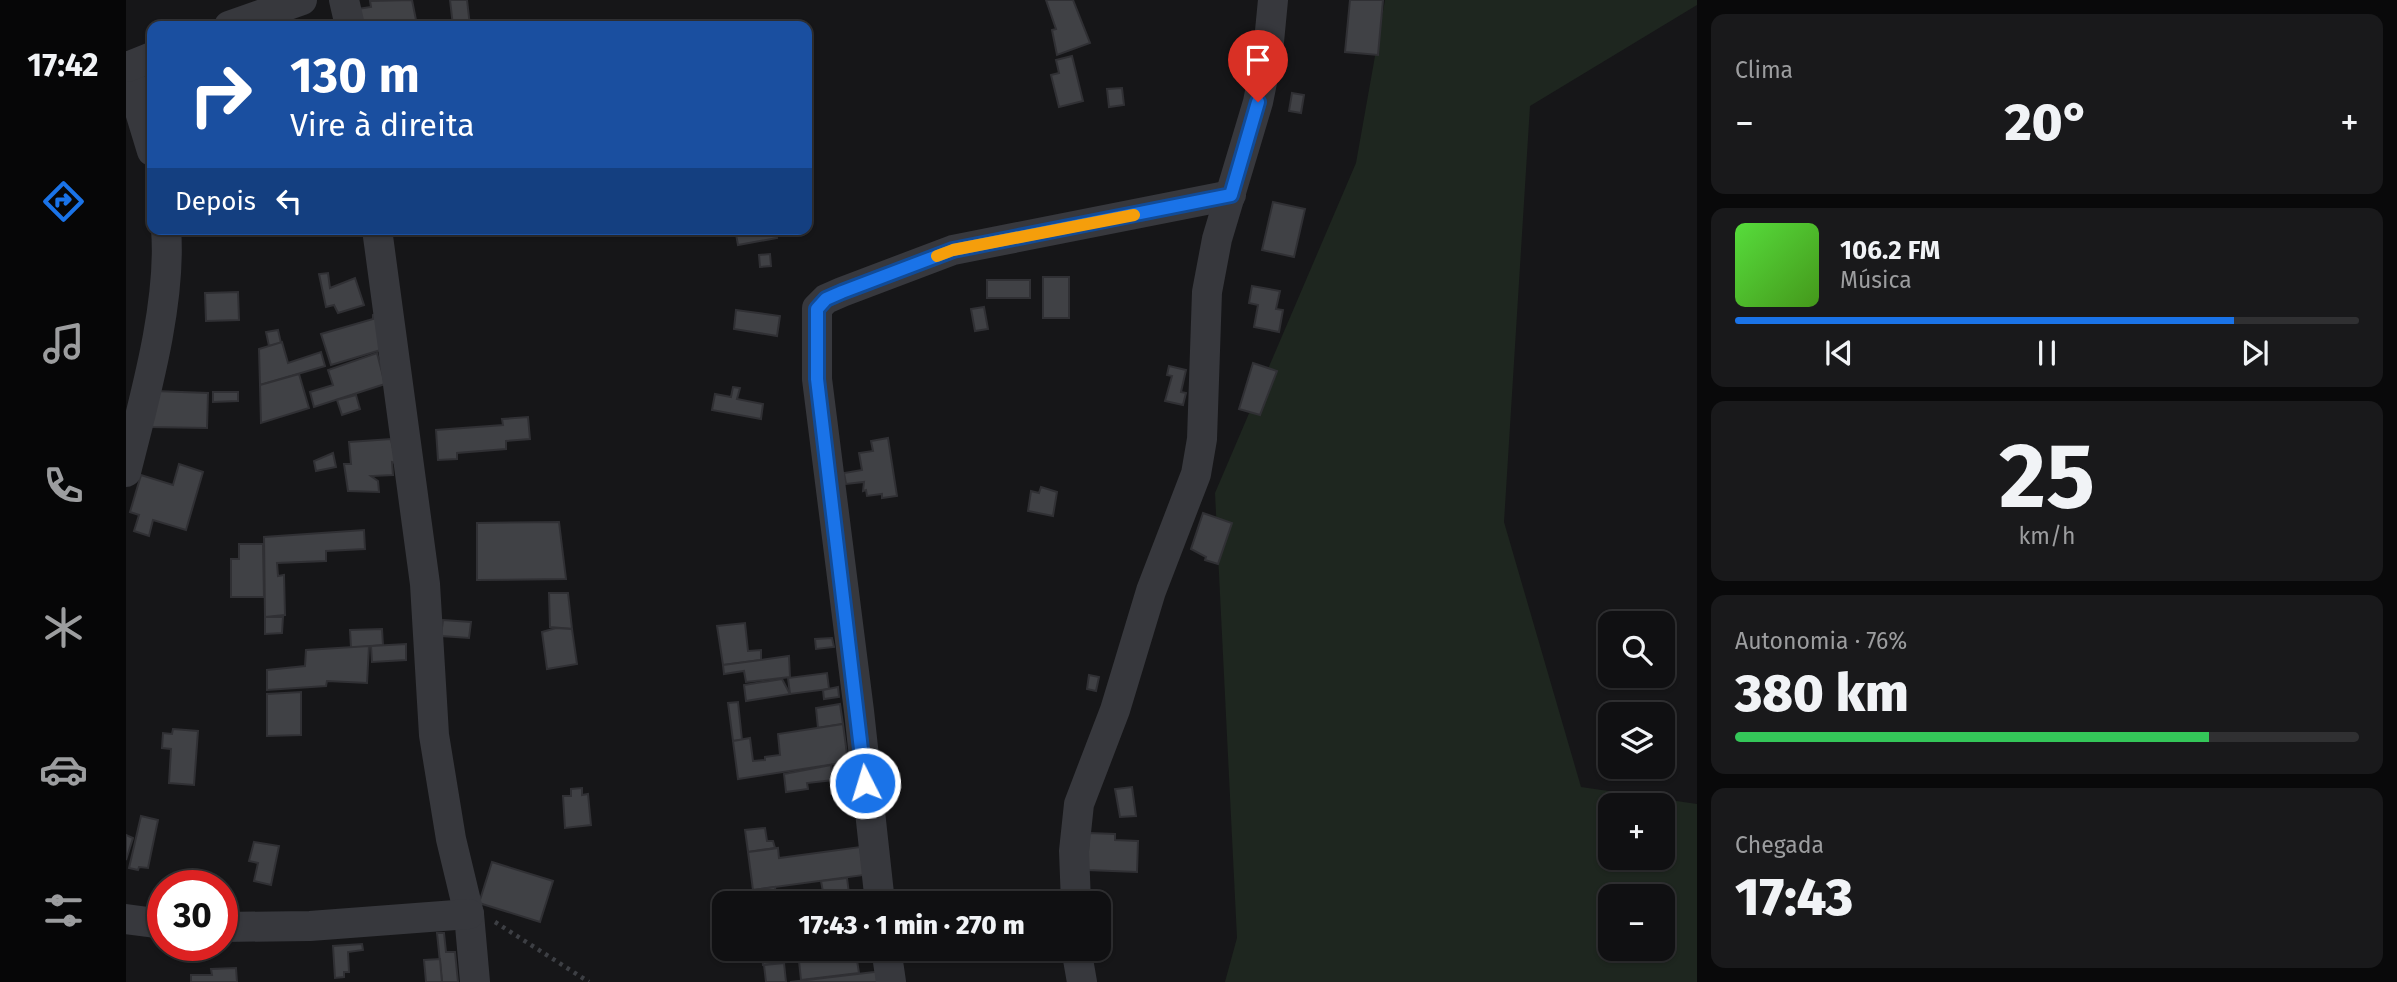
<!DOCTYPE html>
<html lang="pt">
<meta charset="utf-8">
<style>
:root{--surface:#101012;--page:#19191b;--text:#f1f3f6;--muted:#9c9d9f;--line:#303032;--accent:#1a73e8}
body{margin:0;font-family:"Fira Sans",sans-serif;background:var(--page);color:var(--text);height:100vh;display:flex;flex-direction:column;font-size:26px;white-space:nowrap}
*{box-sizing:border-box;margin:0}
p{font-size:23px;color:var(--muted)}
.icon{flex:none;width:38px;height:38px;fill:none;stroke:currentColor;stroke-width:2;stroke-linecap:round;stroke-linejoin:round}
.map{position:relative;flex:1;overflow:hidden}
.sheet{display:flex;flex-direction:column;gap:14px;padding:14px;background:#09090a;width:700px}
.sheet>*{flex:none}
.hud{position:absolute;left:21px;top:21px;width:665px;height:214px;border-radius:14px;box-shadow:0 2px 5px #0004,0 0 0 2px var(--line);background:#1a4fa0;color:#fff;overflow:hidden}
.tools{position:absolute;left:1472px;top:611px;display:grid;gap:14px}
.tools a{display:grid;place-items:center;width:77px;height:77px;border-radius:14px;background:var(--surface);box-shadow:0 2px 5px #0004,0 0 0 2px var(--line);font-size:35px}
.speed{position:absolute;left:21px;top:870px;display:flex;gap:14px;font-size:35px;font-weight:700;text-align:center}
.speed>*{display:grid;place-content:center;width:91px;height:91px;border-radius:50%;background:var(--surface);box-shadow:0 2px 5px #0004,0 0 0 2px var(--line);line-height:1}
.speed .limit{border:10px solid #d22;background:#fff;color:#111}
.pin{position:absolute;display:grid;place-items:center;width:60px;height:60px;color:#fff;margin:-72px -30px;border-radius:50% 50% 50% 0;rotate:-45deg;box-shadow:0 0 7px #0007}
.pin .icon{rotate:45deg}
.me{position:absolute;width:77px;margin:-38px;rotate:355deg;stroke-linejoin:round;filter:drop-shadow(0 0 5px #0008)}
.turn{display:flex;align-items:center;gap:24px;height:147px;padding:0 28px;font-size:32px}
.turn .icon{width:91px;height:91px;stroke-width:2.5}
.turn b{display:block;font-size:49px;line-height:60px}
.then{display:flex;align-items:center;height:66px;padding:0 28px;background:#0003;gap:14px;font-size:26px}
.big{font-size:52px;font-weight:800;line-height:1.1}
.sheet .tile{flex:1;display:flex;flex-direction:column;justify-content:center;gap:10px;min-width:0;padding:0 24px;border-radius:14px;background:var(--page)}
.sheet .dial{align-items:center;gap:0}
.dial b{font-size:91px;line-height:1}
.song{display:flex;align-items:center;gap:21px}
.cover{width:84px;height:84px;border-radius:10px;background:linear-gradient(135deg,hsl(110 70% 55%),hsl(100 70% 35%))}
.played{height:7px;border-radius:4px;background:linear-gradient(90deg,var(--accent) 80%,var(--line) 80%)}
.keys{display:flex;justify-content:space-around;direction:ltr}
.heat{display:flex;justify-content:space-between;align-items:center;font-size:38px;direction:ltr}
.charge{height:10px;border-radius:5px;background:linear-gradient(90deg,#34c759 76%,var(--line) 0)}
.trip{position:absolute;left:586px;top:891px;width:399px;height:70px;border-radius:14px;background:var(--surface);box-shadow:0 2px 5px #0004,0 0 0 2px var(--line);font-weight:800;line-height:70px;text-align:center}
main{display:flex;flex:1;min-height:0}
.tab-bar{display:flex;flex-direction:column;width:126px;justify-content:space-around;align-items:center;background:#060607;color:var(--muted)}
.tab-bar .icon{width:49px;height:49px}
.tab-bar .selected{color:var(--accent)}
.tab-bar b{font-size:32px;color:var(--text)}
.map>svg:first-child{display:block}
.green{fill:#1e261f;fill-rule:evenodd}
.building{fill:#404145;stroke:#303034;stroke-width:2}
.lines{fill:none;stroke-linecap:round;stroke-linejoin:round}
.path{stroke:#3d3f44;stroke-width:4.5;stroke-dasharray:3.5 5;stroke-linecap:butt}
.minor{stroke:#37383d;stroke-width:30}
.route-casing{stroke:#114b97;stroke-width:18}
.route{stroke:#1a73e8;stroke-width:12}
.slow{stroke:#f59e0b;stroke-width:12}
</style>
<main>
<nav class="tab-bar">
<b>17:42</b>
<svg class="icon selected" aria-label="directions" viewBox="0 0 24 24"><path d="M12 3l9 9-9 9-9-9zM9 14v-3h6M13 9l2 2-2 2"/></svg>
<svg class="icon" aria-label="music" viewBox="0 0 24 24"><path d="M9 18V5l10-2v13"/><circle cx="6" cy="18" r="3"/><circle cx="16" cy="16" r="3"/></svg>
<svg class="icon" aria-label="phone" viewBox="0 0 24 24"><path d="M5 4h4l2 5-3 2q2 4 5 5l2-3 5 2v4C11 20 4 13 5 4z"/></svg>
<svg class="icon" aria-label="climate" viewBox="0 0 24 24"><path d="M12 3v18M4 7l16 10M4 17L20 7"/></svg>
<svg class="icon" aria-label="car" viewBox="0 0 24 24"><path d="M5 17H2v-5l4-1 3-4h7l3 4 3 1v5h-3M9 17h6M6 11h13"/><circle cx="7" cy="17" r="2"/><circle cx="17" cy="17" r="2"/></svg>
<svg class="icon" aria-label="filters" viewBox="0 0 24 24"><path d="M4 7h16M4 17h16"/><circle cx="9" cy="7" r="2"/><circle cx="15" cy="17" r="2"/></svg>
</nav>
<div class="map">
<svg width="1571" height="982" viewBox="0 0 1571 982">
<rect width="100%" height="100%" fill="#161618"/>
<path class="green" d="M1259,0H1571V5L1404,106L1378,522L1455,787L1571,804V982H1099L1111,938L1089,493L1230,163ZM1484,805H1536V858H1484ZM1484,896H1536V948H1484Z"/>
<g class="building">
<path d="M286,0L291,25L295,26H248L247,21L234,24L231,9L245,7L244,1Z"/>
<path d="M324,0H341L344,26H327Z"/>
<path d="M920,0H947L964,43L931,55L926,30L930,29Z"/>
<path d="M1224,0H1257L1252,55L1219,52Z"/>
<path d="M946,56L957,101L933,107L925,75L933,73L930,60Z"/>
<path d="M26,83V124L16,84Z"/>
<path d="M996,88L998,105L983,107L981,89Z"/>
<path d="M1166,93L1178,95L1175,113L1163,111Z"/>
<path d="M1147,202L1179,209L1168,257L1136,250Z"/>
<path d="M609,229H649L651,238L612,245Z"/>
<path d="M644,254L645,266L634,267L633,255Z"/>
<path d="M202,273L204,288L229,278L238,305L212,313L208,305L200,307L193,274Z"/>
<rect x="917" y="277" width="26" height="41"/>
<rect x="861" y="280" width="43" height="18"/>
<path d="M1126,286L1154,291L1150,309L1157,310L1153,332L1128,327L1132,305L1123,303Z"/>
<path d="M112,292L113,320L80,321L79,293Z"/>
<path d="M858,307L862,329L849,331L845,309Z"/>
<path d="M610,310L654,316L651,336L608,329Z"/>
<path d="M253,313L258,349L205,365L195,334L247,319V315Z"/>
<path d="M152,330L155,343L143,346L140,332Z"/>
<path d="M156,342L162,363L195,352L199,366L134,385L133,349Z"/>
<path d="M251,353L259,384L188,407L184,392L207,385L202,370Z"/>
<path d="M1127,363L1151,371L1134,415L1113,409Z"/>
<path d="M1043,366L1060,370L1055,392L1060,393L1057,405L1039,401L1046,376L1041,375Z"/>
<path d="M173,374L183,408L135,423L134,385Z"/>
<path d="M607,387L614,388L611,399L637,404L635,419L586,410L589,394L605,397Z"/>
<path d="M29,391L82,393L81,428L24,427Z"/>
<path d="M87,392H112V401L87,402Z"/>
<path d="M230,395L234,409L216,415L211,400Z"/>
<path d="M402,417L404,439L380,441V449L331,453V459L312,460L310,430L377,425L376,419Z"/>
<path d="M762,438L771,496L756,498V494L741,496L740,490L737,491L738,482L720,484L718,473L736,470L733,453L747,451L745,441Z"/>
<path d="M265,439L270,463L266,462L267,475L245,476L252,481L253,492L222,491L218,464H225L223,442Z"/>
<path d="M207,453L210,467L190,471L188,461Z"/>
<path d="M53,464L77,472L60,530L27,520L23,536L8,531L13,515L4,512L15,475L47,485Z"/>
<path d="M915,487L931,492L927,516L902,511L905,491L913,493Z"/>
<path d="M1077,513L1106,523L1092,564L1079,560L1080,557L1065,549Z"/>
<path d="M433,522L440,579L351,580V523Z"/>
<path d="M238,530L239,549L200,551V561L151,563L152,576L158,575L159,615L139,617L138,537Z"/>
<path d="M113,544H137L138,597H105V559H113Z"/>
<path d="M423,593H442L446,629L424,627Z"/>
<path d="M139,617H157L156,633L139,634Z"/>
<path d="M317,620L345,622L343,638L315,636Z"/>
<path d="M619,623L622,651L635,650V660L597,665L591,626Z"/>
<path d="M430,628L446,629L451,664L421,669L416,632Z"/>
<path d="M256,629L257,645L225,648L224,630Z"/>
<path d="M706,638L708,647L690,649L689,639Z"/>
<path d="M280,644V660L246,662L245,646Z"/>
<path d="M243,646L241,683L201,681L200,686L141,690V670L179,666L180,650Z"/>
<path d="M663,656L664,677L620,682L618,671L598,674L597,665Z"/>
<path d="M701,673L703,689L664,694L662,678Z"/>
<path d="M963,675L973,677L970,691L961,689Z"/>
<path d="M656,679L664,694L620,701L618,685Z"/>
<path d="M712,687L713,697L698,699L697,690Z"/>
<path d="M175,692V735L141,736V694Z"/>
<path d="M612,702L616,740L607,741L602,703Z"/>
<path d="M714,704L717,724L692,728L690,708Z"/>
<path d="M717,724L722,762L612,779L607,741L624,738L627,761L639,760V757L654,755L652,734Z"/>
<path d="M47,729L72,731L68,785L43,783L45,749L36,748L37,733L46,734Z"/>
<path d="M705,765L707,780L681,783L682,789L660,792L658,774Z"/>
<path d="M1006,787L1010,816L994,817L989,789Z"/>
<path d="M456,788V795L462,794L465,825L439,828L437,796H445V789Z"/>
<path d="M15,816L32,820L22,868L13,867L12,870L3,868Z"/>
<path d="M639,828L641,841H647L649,848L622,852L619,830Z"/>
<path d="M963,833L989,834V840L1012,841L1011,872L961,870Z"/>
<path d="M0,835L7,838L0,860Z"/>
<path d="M128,842L153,846L145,885L128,881L132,863L123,861Z"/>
<path d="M734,847L738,875L627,890L622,852L652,848L653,858Z"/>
<path d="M366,862L427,881L414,922L353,903Z"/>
<path d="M721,878L723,894L698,897L695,881Z"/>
<path d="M649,887L650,896L658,895L659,903H629L627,890Z"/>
<path d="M311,933H318L320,952H329L332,982H316Z"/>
<path d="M236,944L237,950L222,952L223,972H218V977L209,978L207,946Z"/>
<path d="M635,948H645V952L670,949L671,954L678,953L677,948H746L747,952L637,965Z"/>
<path d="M730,954L733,973L675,980L673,961Z"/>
<path d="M314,959L316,982H300L298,960Z"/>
<path d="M658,963L660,982H640L638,965Z"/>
<path d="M110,968L111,982H65V975H86L85,969Z"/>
<path d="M751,971L752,982H664L748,972Z"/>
</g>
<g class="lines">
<path class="path" d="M369,922L463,982"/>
<g class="minor">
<path d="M218,0L224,26"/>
<path d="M103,26L176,0"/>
<path d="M0,66L26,151"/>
<path d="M1,67L26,57"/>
<path d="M251,229L299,584L308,735L325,839L343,914L349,982"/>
<path d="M0,472C18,400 46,303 40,229"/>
<path d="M754,903L733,711L691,379V308L700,299L716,292L827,250L1105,195"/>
<path d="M950,903L948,851L953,804L989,710L1025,591L1070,474L1076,439L1081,292L1091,239L1132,102L1142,52L1147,0"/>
<path d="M0,919L37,924"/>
<path d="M96,927L184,926L343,914"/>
<path d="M760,948L765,982"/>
<path d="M950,948L956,982"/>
</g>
</g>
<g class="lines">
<g class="route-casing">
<path id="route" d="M739,783L691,379V309L700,299L716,292L827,250L1105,195L1132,102"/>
</g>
<use href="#route" class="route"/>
<path class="slow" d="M811,256L827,250L1008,215"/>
</g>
</svg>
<div class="tools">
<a><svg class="icon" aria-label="search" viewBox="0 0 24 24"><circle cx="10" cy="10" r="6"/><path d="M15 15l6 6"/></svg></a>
<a><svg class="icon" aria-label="layers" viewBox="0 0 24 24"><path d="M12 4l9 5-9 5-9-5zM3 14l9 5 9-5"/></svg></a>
<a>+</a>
<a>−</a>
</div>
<div class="speed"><div class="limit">30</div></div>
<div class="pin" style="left:1132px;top:102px;background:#d93025"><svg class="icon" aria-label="arrive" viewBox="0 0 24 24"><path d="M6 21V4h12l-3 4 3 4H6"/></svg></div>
<svg class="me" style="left:739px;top:783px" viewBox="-20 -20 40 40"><circle r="17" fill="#1a73e8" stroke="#fff" stroke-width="3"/><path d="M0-11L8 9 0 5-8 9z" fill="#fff"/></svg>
<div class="trip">17:43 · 1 min · 270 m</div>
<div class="hud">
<div class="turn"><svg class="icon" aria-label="right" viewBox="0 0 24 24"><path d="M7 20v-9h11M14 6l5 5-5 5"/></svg><div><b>130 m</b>Vire à direita</div></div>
<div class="then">Depois<svg class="icon" aria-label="left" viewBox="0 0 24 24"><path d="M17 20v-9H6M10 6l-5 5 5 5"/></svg></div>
</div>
</div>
<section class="sheet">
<div class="tile"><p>Clima</p>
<div class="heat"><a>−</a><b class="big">20°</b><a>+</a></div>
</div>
<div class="tile">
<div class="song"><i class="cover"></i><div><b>106.2 FM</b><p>Música</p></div></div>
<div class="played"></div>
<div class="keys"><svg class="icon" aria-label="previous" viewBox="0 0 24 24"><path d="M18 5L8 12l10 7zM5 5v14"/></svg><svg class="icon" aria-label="pause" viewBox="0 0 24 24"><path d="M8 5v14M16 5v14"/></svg><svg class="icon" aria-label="next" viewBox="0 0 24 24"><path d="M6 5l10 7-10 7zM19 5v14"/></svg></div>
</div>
<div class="tile dial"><b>25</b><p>km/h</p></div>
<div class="tile"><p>Autonomia · 76%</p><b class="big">380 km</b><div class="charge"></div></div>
<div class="tile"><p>Chegada</p><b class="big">17:43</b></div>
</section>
</main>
